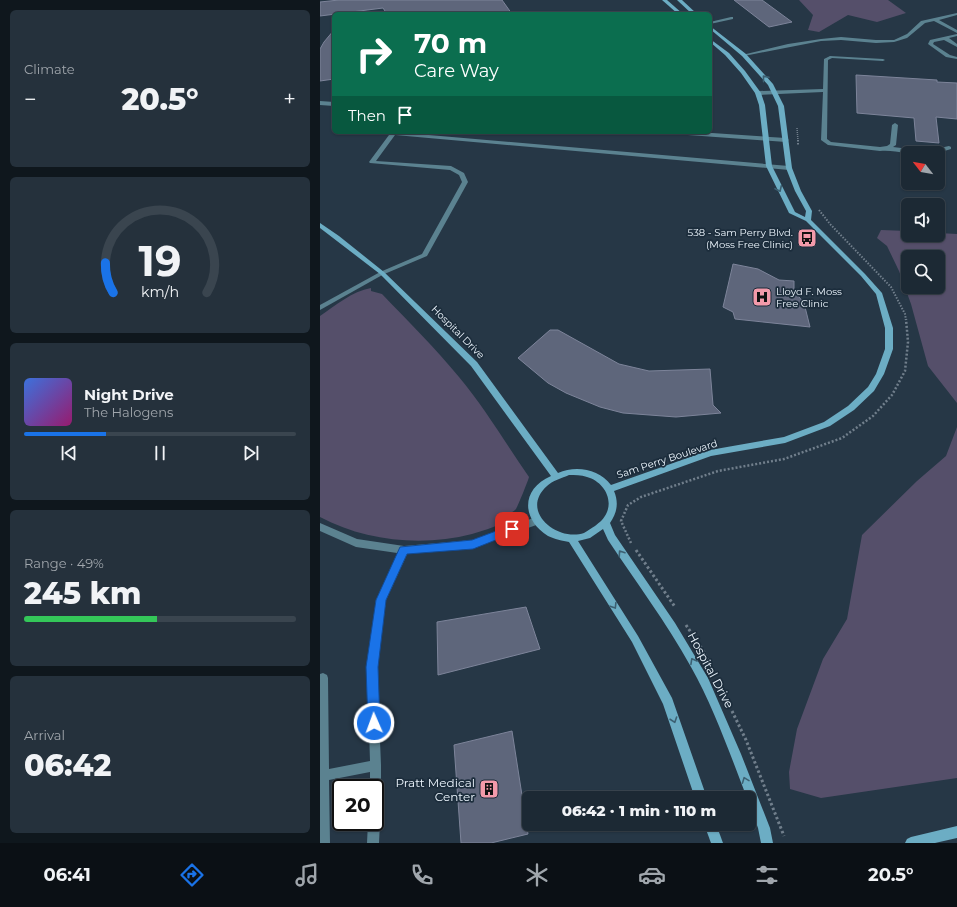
<!DOCTYPE html>
<meta charset="utf-8">
<style>
:root{--surface:#1c2934;--page:#25313c;--text:#f1f3f6;--muted:#a0a6ac;--line:#3a454f;--accent:#1a73e8}
body{margin:0;font-family:Montserrat,sans-serif;background:var(--page);color:var(--text);height:100vh;display:flex;flex-direction:column;font-size:15px;white-space:nowrap}
*{box-sizing:border-box;margin:0}
p{font-size:13px;color:var(--muted)}
.icon{flex:none;width:22px;height:22px;fill:none;stroke:currentColor;stroke-width:2;stroke-linecap:round;stroke-linejoin:round}
.map{position:relative;flex:1;overflow:hidden}
.side{display:flex;flex-direction:column;gap:10px;padding:10px;background:#0f171d;width:320px}
.side>*{flex:none}
.banner{position:absolute;left:12px;top:12px;width:380px;height:122px;border-radius:6px;box-shadow:0 1px 3px #0004,0 0 0 1px var(--line);background:#0b6e4f;color:#fff;overflow:hidden}
.needle{width:26px;rotate:301deg}
.buttons{position:absolute;left:581px;top:146px;display:grid;gap:8px}
.buttons a{display:grid;place-items:center;width:44px;height:44px;border-radius:6px;background:var(--surface);box-shadow:0 1px 3px #0004,0 0 0 1px var(--line);font-size:20px}
.speed{position:absolute;left:12px;top:779px;display:flex;gap:8px;font-size:20px;font-weight:700;text-align:center}
.speed>*{display:grid;place-content:center;width:52px;height:52px;border-radius:50%;background:var(--surface);box-shadow:0 1px 3px #0004,0 0 0 1px var(--line);line-height:1}
.speed .limit{border:2px solid #111;border-radius:6px;background:#fff;color:#111}
.pin{position:absolute;display:grid;place-items:center;width:34px;height:34px;color:#fff;margin:-17px;border-radius:8px;box-shadow:0 2px 6px #0006}
.me{position:absolute;width:44px;margin:-22px;rotate:358deg;stroke-linejoin:round;filter:drop-shadow(0 0 3px #0008)}
.turn{display:flex;align-items:center;gap:14px;height:84px;padding:0 16px;font-size:18px}
.turn .icon{width:52px;height:52px;stroke-width:2.5}
.turn b{display:block;font-size:28px;line-height:34px}
.then{display:flex;align-items:center;height:38px;padding:0 16px;background:#0003;gap:8px;font-size:15px}
.big{font-size:30px;font-weight:800;line-height:1.1}
.side .tile{flex:1;display:flex;flex-direction:column;justify-content:center;gap:6px;min-width:0;padding:0 14px;border-radius:6px;background:var(--page)}
.side .dial{align-items:center;gap:0}
.dial svg{height:104px;overflow:visible;fill:none;stroke:var(--line);stroke-width:7;stroke-linecap:round;text-anchor:middle}
.dial text{fill:var(--text);stroke:none}
.song{display:flex;align-items:center;gap:12px}
.cover{width:48px;height:48px;border-radius:6px;background:linear-gradient(135deg,hsl(220 70% 55%),hsl(320 70% 35%))}
.played{height:4px;border-radius:2px;background:linear-gradient(90deg,var(--accent) 30%,var(--line) 30%)}
.keys{display:flex;justify-content:space-around;direction:ltr}
.heat{display:flex;justify-content:space-between;align-items:center;font-size:22px;direction:ltr}
.charge{height:6px;border-radius:3px;background:linear-gradient(90deg,#34c759 49%,var(--line) 0)}
.trip{position:absolute;left:202px;top:791px;width:234px;height:40px;border-radius:6px;background:var(--surface);box-shadow:0 1px 3px #0004,0 0 0 1px var(--line);font-weight:800;line-height:40px;text-align:center}
.tab-bar{display:flex;height:64px;justify-content:space-around;align-items:center;background:#0b1015;color:var(--muted)}
.tab-bar .icon{width:28px;height:28px}
.tab-bar .current{color:var(--accent)}
.tab-bar b{font-size:18px;color:var(--text)}
main{display:flex;flex:1;min-height:0}
.map>svg:first-child{display:block}
.green{fill:#554f6a;fill-rule:evenodd}
.building{fill:#5e667b;stroke:#7d849a}
.lines{fill:none;stroke-linecap:round;stroke-linejoin:round}
.path-far3{stroke:#717f8c;stroke-width:1.5;stroke-dasharray:1 1;stroke-linecap:butt}
.path-far2{stroke:#717f8c;stroke-width:2;stroke-dasharray:1.5 1.5;stroke-linecap:butt}
.path-far1{stroke:#717f8c;stroke-width:2.5;stroke-dasharray:2 2;stroke-linecap:butt}
.path{stroke:#717f8c;stroke-width:3;stroke-dasharray:2.5 2.5;stroke-linecap:butt}
.lane{fill:#5b8290;fill-rule:evenodd}
.street{fill:#5b8290;fill-rule:evenodd}
.secondary{fill:#6cadc4;fill-rule:evenodd}
.oneway{stroke:#3c6072}
.route{fill:#1a73e8;stroke:#114b97}
.labels{text-anchor:middle;dominant-baseline:central;stroke-width:3.5;stroke-linejoin:round;paint-order:stroke}
.poi-label{font-size:10px;fill:#edf6fe;stroke:#1c2d3c;text-anchor:end}
.street-label{font-size:10px;fill:#edf6fe;stroke:#1c2d3c}
.near-street-label{font-size:12px;fill:#edf6fe;stroke:#1c2d3c}
.near-poi-label{font-size:12px;fill:#edf6fe;stroke:#1c2d3c;text-anchor:end}
</style>
<main>
<section class="side">
<div class="tile"><p>Climate</p>
<div class="heat"><a>−</a><b class="big">20.5°</b><a>+</a></div>
</div>
<div class="tile dial"><svg viewBox="0 0 100 80">
<path d="M14 69A42 42 0 1 1 86 69"/>
<path d="M14 69A42 42 0 0 1 8 46" stroke="#1a73e8"/>
<text x="50" y="56" font-size="32" font-weight="700">19</text>
<text x="50" y="72" font-size="11">km/h</text>
</svg></div>
<div class="tile">
<div class="song"><i class="cover"></i><div><b>Night Drive</b><p>The Halogens</p></div></div>
<div class="played"></div>
<div class="keys"><svg class="icon" aria-label="previous" viewBox="0 0 24 24"><path d="M18 5L8 12l10 7zM5 5v14"/></svg><svg class="icon" aria-label="pause" viewBox="0 0 24 24"><path d="M8 5v14M16 5v14"/></svg><svg class="icon" aria-label="next" viewBox="0 0 24 24"><path d="M6 5l10 7-10 7zM19 5v14"/></svg></div>
</div>
<div class="tile"><p>Range · 49%</p><b class="big">245 km</b><div class="charge"></div></div>
<div class="tile"><p>Arrival</p><b class="big">06:42</b></div>
</section>
<div class="map">
<svg width="637" height="843" viewBox="0 0 637 843">
<rect width="100%" height="100%" fill="#263746"/>
<g class="green">
<path d="M479,0H568L586,13L557,22L528,15L499,32L488,30L493,15Z"/>
<path d="M561,230L588,231V235H618V233L637,234V403L608,366L591,304L579,271L567,246L557,238ZM588,257H618V287H588Z"/>
<path d="M51,288V291L62,294C88,321 115,348 139,377C165,408 186,444 209,477C208,481 198,506 196,509C192,513 187,515 182,518L184,523C173,527 163,531 152,534C102,547 45,541 0,517V316C15,306 32,291 51,288Z"/>
<path d="M637,427V778L501,798L470,789L469,772L477,729L503,659L527,619L542,535L597,481L626,456Z"/>
</g>
<g class="building">
<path d="M19,0H182L192,14H80L79,12L67,14L63,8L0,16V2Z"/>
<path d="M414,0H442L472,22L449,27Z"/>
<path d="M14,30V79L0,81V49L4,42Z"/>
<path d="M536,75L617,80V82L637,83V119L616,117L619,143L596,141L594,118L537,113Z"/>
<path d="M413,264L438,269L459,280L474,281V291L484,303L490,327L415,319L413,312L403,307Z"/>
<path d="M230,330H238L299,364L329,371L390,369L393,405L401,413L356,417L303,413L280,407L246,393L228,383L198,358Z"/>
<path d="M206,607L220,649L118,675L117,622Z"/>
<path d="M192,731L208,834L171,843H141L134,745Z"/>
</g>
<g class="lines">
<path class="path-far3" d="M477,128L478,141"/>
<g class="path-far2">
<path d="M478,140V146"/>
<path d="M499,210L510,224L571,287L585,314L586,320"/>
</g>
<path class="path-far1" d="M311,543L301,521L308,505L321,497L398,471L464,459L522,438L553,416L572,395L585,371L588,342L586,319"/>
<g class="path">
<path d="M316,550L355,607"/>
<path d="M366,625L384,652L390,665"/>
<path d="M412,711L426,740L464,836"/>
</g>
<g class="lane">
<path d="M637,13V15L619,20L637,30V33L614,21L605,23L587,38L574,42L556,43L521,40L501,41L424,56L422,55L468,44L501,39L521,37L556,40H574L587,34L601,21Z"/>
<path d="M411,17H413V19L390,24V22Z"/>
<path d="M637,34V36L629,38L637,44V47L624,40L614,42L613,44L630,55L637,57V59L626,57L608,44L610,40Z"/>
<path d="M510,56L563,59L565,60L563,61L512,58L508,60L507,139L511,142L560,147L567,146L570,144L572,125L575,123L578,125L576,145L573,147L606,151L629,146L631,147V149C617,154 601,154 586,153C577,152 569,150 560,151L508,145L501,140L503,92L438,95L435,93L438,91L503,89L504,59Z"/>
<path d="M0,101L14,102V106L0,105Z"/>
<path d="M52,132H74L469,166L472,168L469,170L75,135L56,161L131,166L144,173L148,182L107,256L62,275L60,274V272L102,254L142,182L139,175L130,170L50,163L49,162L69,135L55,134Z"/>
<path d="M351,132H377L466,138L469,140L466,142L354,134Z"/>
<path d="M84,546L87,547L89,550L66,600L57,667L61,765V795L59,799L55,801V788H50V772L9,780L10,843H0V674L3,673L7,675L8,678L9,769L50,761L47,667L56,600L81,547Z"/>
<path d="M55,817L58,818L60,822L59,843H47L48,822H55Z"/>
</g>
<g class="street">
<path d="M62,271L64,272V274L0,310V305Z"/>
<path d="M216,517L219,518L220,521L219,524L153,548L84,554L36,547L0,531V523L37,539L84,546L153,540Z"/>
</g>
<g class="secondary">
<path d="M342,0H347L363,14H358Z"/>
<path d="M357,0H362L377,14H372Z"/>
<path d="M390,26L426,54L453,84L464,106L472,168L481,191L492,211L491,220L545,274L562,293L573,328V349L564,374L554,391L534,410L510,426L465,443L391,456L294,491C299,503 297,513 290,523L295,535L355,623L388,678L421,754L450,828L453,843H441L438,828L429,804V798H427C410,754 394,708 371,667C346,622 316,582 288,540L283,529L270,538L258,541L318,636L352,698L387,798H375L343,704L312,642L249,542C243,541 234,539 228,536C201,519 201,489 231,476L151,366L60,274L0,228V223L19,236L64,272L157,362L238,473C256,465 279,469 291,485L390,450L464,437L504,422L528,406L548,387L556,374L565,349V328L556,294L541,276L486,221L469,213L446,166L439,105L435,93L421,73L405,55L390,42V39L409,53L425,71L441,93L445,105L452,166L475,212L485,217L486,211L475,191L466,168L458,106L448,85L422,56L390,29ZM249,475C255,475 261,475 267,477C282,481 293,497 287,512C284,519 280,522 275,526C271,528 268,531 264,533C237,542 199,511 227,486C232,481 242,478 249,475Z"/>
<path d="M384,824H396L403,843H391Z"/>
<path d="M637,826V838L615,843H585L587,839L591,837Z"/>
</g>
</g>
<defs><path id="oneway-chevron" d="M-2-3.5L2.5 0L-2 3.5" fill="none" stroke-width="1.6" stroke-linecap="round" stroke-linejoin="round"/></defs>
<g class="oneway">
<use href="#oneway-chevron" transform="translate(445 78) rotate(-129)"/>
<use href="#oneway-chevron" transform="translate(459 189) rotate(65)"/>
<use href="#oneway-chevron" transform="translate(301 553) rotate(-124)"/>
<use href="#oneway-chevron" transform="translate(294 606) rotate(58)"/>
<use href="#oneway-chevron" transform="translate(373 661) rotate(-119)"/>
<use href="#oneway-chevron" transform="translate(354 720) rotate(71)"/>
<use href="#oneway-chevron" transform="translate(425 780) rotate(-111)"/>
</g>
<path class="route" d="M192,525L196,526L198,529L196,532L153,549L87,554L66,600L58,667L60,723L58,727L54,729L50,727L48,723L46,667L56,600L80,547L152,540Z"/>
<defs>
<g id="bus-square" transform="scale(1)"><rect x="-9" y="-9" width="18" height="18" rx="4" fill="#f39aaa" stroke="#1c2d3c"/><path d="M-5-6H5V4H4V6H2V4H-2V6H-4V4H-5ZM-3.5-4V0h7V-4ZM-3.5 1.2v1.5H-2V1.2ZM2 1.2v1.5H3.5V1.2Z" fill="#111"/></g>
<g id="hospital-square" transform="scale(1)"><rect x="-9" y="-9" width="18" height="18" rx="4" fill="#f39aaa" stroke="#1c2d3c"/><path d="M-5-5h3v3.5h4V-5h3V5h-3V1.5h-4V5h-3Z" fill="#111"/></g>
<g id="building-square" transform="scale(1)"><rect x="-9" y="-9" width="18" height="18" rx="4" fill="#f39aaa" stroke="#1c2d3c"/><path d="M-4-6H4V6H1V3H-1V6H-4ZM-2.5-4.3h1.7v1.8h-1.7ZM.8-4.3h1.7v1.8H.8ZM-2.5-1h1.7V.8h-1.7ZM.8-1h1.7V.8H.8Z" fill="#111"/></g>
</defs>
<g fill-rule="evenodd">
<use href="#bus-square" x="487" y="238"/>
<use href="#hospital-square" x="442" y="297"/>
<use href="#building-square" x="169" y="789"/>
</g>
<g class="labels">
<g class="poi-label">
<text x="473" y="232">538 - Sam Perry Blvd.<tspan x="473" dy="12">(Moss Free Clinic)</tspan></text>
<text x="456" y="291" text-anchor="start">Lloyd F. Moss<tspan x="456" dy="12">Free Clinic</tspan></text>
</g>
<g class="street-label">
<text transform="translate(138 332) rotate(45)">Hospital Drive</text>
<text transform="translate(347 459) rotate(-18)">Sam Perry Boulevard</text>
</g>
<g class="near-street-label">
<text transform="translate(391 670) rotate(62)">Hospital Drive</text>
</g>
<g class="near-poi-label">
<text x="155" y="782">Pratt Medical<tspan x="155" dy="14">Center</tspan></text>
</g>
</g>
</svg>
<div class="buttons">
<a><svg class="needle" viewBox="-14 -14 28 28"><path d="M0-13l5 13h-10z" fill="#e53935"/><path d="M0 13l5-13h-10z" fill="#a0a6ac"/></svg></a>
<a><svg class="icon" aria-label="sound" viewBox="0 0 24 24"><path d="M4 9h4l5-4v14l-5-4H4zM17 9q2 3 0 6"/></svg></a>
<a><svg class="icon" aria-label="search" viewBox="0 0 24 24"><circle cx="10" cy="10" r="6"/><path d="M15 15l6 6"/></svg></a>
</div>
<div class="speed"><div class="limit">20</div></div>
<div class="pin" style="left:192px;top:529px;background:#d93025"><svg class="icon" aria-label="arrive" viewBox="0 0 24 24"><path d="M6 21V4h12l-3 4 3 4H6"/></svg></div>
<svg class="me" style="left:54px;top:723px" viewBox="-20 -20 40 40"><circle r="17" fill="#1a73e8" stroke="#fff" stroke-width="3"/><path d="M0-11L8 9 0 5-8 9z" fill="#fff"/></svg>
<div class="trip">06:42 · 1 min · 110 m</div>
<div class="banner">
<div class="turn"><svg class="icon" aria-label="right" viewBox="0 0 24 24"><path d="M7 20v-9h11M14 6l5 5-5 5"/></svg><div><b>70 m</b>Care Way</div></div>
<div class="then">Then<svg class="icon" aria-label="arrive" viewBox="0 0 24 24"><path d="M6 21V4h12l-3 4 3 4H6"/></svg></div>
</div>
</div>
</main>
<nav class="tab-bar">
<b>06:41</b>
<svg class="icon current" aria-label="directions" viewBox="0 0 24 24"><path d="M12 3l9 9-9 9-9-9zM9 14v-3h6M13 9l2 2-2 2"/></svg>
<svg class="icon" aria-label="music" viewBox="0 0 24 24"><path d="M9 18V5l10-2v13"/><circle cx="6" cy="18" r="3"/><circle cx="16" cy="16" r="3"/></svg>
<svg class="icon" aria-label="phone" viewBox="0 0 24 24"><path d="M5 4h4l2 5-3 2q2 4 5 5l2-3 5 2v4C11 20 4 13 5 4z"/></svg>
<svg class="icon" aria-label="climate" viewBox="0 0 24 24"><path d="M12 3v18M4 7l16 10M4 17L20 7"/></svg>
<svg class="icon" aria-label="car" viewBox="0 0 24 24"><path d="M5 17H2v-5l4-1 3-4h7l3 4 3 1v5h-3M9 17h6M6 11h13"/><circle cx="7" cy="17" r="2"/><circle cx="17" cy="17" r="2"/></svg>
<svg class="icon" aria-label="filters" viewBox="0 0 24 24"><path d="M4 7h16M4 17h16"/><circle cx="9" cy="7" r="2"/><circle cx="15" cy="17" r="2"/></svg>
<b>20.5°</b>
</nav>
